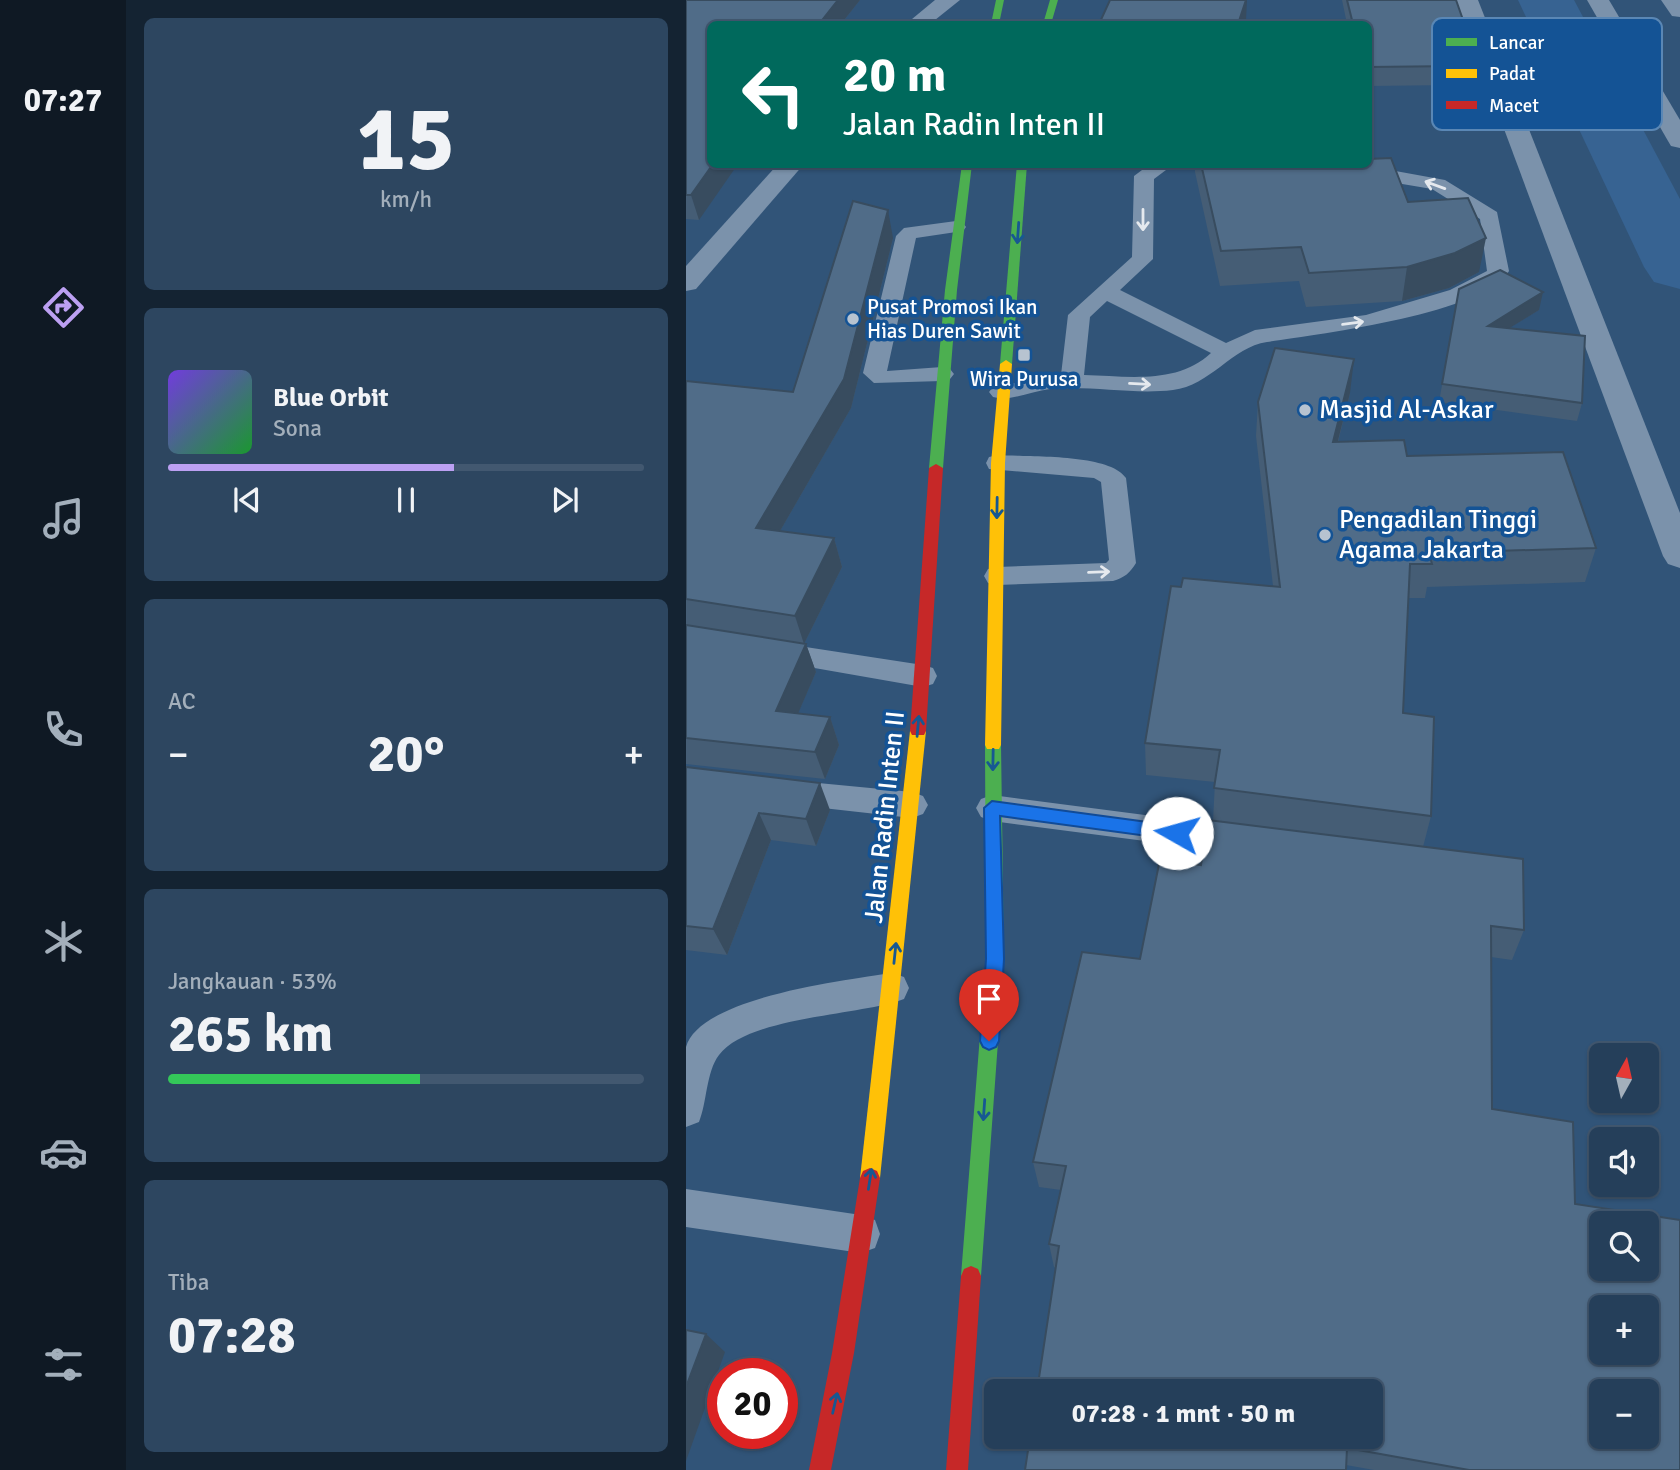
<!DOCTYPE html>
<html lang="id">
<meta charset="utf-8">
<style>
:root{--surface:#253f5a;--page:#2d4660;--text:#f1f3f6;--muted:#a3afbb;--line:#425870;--accent:#bca0f2}
body{margin:0;font-family:Signika,sans-serif;background:var(--page);color:var(--text);height:100vh;display:flex;flex-direction:column;font-size:26px;white-space:nowrap}
*{box-sizing:border-box;margin:0}
p{font-size:23px;color:var(--muted)}
.icon{flex:none;width:38px;height:38px;fill:none;stroke:currentColor;stroke-width:2;stroke-linecap:round;stroke-linejoin:round}
.map{position:relative;flex:1;overflow:hidden}
.sheet{display:flex;flex-direction:column;gap:18px;padding:18px;background:#142332;width:560px}
.sheet>*{flex:none}
.top-card{position:absolute;left:21px;top:21px;width:665px;height:147px;border-radius:10px;box-shadow:0 2px 5px #0004,0 0 0 2px var(--line);background:#00695c;color:#fff;overflow:hidden}
.needle{width:46px;rotate:8deg}
.controls{position:absolute;left:903px;top:1043px;display:grid;gap:14px}
.controls a{display:grid;place-items:center;width:70px;height:70px;border-radius:10px;background:var(--surface);box-shadow:0 2px 5px #0004,0 0 0 2px var(--line);font-size:35px}
.speed{position:absolute;left:21px;top:1358px;display:flex;gap:14px;font-size:35px;font-weight:700;text-align:center}
.speed>*{display:grid;place-content:center;width:91px;height:91px;border-radius:50%;background:var(--surface);box-shadow:0 2px 5px #0004,0 0 0 2px var(--line);line-height:1}
.speed .limit{border:10px solid #d22;background:#fff;color:#111}
.pin{position:absolute;display:grid;place-items:center;width:60px;height:60px;color:#fff;margin:-72px -30px;border-radius:50% 50% 50% 0;rotate:-45deg;box-shadow:0 0 7px #0007}
.pin .icon{rotate:45deg}
.me{position:absolute;width:77px;margin:-38px;rotate:277deg;stroke-linejoin:round;filter:drop-shadow(0 0 5px #0008)}
.turn{display:flex;align-items:center;gap:24px;height:147px;padding:0 21px;font-size:32px}
.turn .icon{width:91px;height:91px;stroke-width:2.5}
.turn b{display:block;font-size:49px;line-height:60px}
.big{font-size:52px;font-weight:700;line-height:1.1}
.sheet .tile{flex:1;display:flex;flex-direction:column;justify-content:center;gap:10px;min-width:0;padding:0 24px;border-radius:10px;background:var(--page)}
.sheet .dial{align-items:center;gap:0}
.dial b{font-size:91px;line-height:1}
.song{display:flex;align-items:center;gap:21px}
.cover{width:84px;height:84px;border-radius:10px;background:linear-gradient(135deg,hsl(260 70% 55%),hsl(130 70% 35%))}
.played{height:7px;border-radius:4px;background:linear-gradient(90deg,var(--accent) 60%,var(--line) 60%)}
.keys{display:flex;justify-content:space-around;direction:ltr}
.heat{display:flex;justify-content:space-between;align-items:center;font-size:38px;direction:ltr}
.charge{height:10px;border-radius:5px;background:linear-gradient(90deg,#34c759 53%,var(--line) 0)}
.trip{position:absolute;left:298px;top:1379px;width:399px;height:70px;border-radius:10px;background:var(--surface);box-shadow:0 2px 5px #0004,0 0 0 2px var(--line);font-weight:700;line-height:70px;text-align:center}
main{display:flex;flex:1;min-height:0}
.dock{display:flex;flex-direction:column;width:126px;justify-content:space-around;align-items:center;background:#0f1924;color:var(--muted)}
.dock .icon{width:49px;height:49px}
.dock .active{color:var(--accent)}
.dock b{font-size:32px;color:var(--text)}
.map>svg:first-child{display:block}
.lines{fill:none;stroke-linecap:round;stroke-linejoin:round}
.river{fill:#376392;fill-rule:evenodd}
.lane{fill:#7b92ab;fill-rule:evenodd}
.street{fill:#7b92ab;fill-rule:evenodd}
.fast{fill:#4caf50;fill-rule:evenodd}
.slow{fill:#ffc107;fill-rule:evenodd}
.jam{fill:#c62828;fill-rule:evenodd}
.wall{fill:#455d75}
.shaded-wall{fill:#384c5f}
.building{fill:#506c88;stroke:#384c5f;stroke-width:2;fill-rule:evenodd}
.oneway{stroke:#e5e9ee}
.oneway2{stroke:#175892}
.route{fill:#1a73e8;stroke:#114b97;stroke-width:2}
.poi-dot{fill:#b7c3d0;stroke:#145395;stroke-width:2.5}
.labels{text-anchor:middle;dominant-baseline:central;stroke-width:7;stroke-linejoin:round;paint-order:stroke}
.far-poi-label{font-size:21px;fill:#fff;stroke:#145395;text-anchor:start}
.poi-label{font-size:26px;fill:#fff;stroke:#145395;text-anchor:start}
.street-label{font-size:26px;fill:#fff;stroke:#145395}
.key{fill:#145395;stroke:#5a87b5;stroke-width:2}
.key-label{font-size:19px;fill:#fff}
</style>
<main>
<nav class="dock">
<b>07:27</b>
<svg class="icon active" aria-label="directions" viewBox="0 0 24 24"><path d="M12 3l9 9-9 9-9-9zM9 14v-3h6M13 9l2 2-2 2"/></svg>
<svg class="icon" aria-label="music" viewBox="0 0 24 24"><path d="M9 18V5l10-2v13"/><circle cx="6" cy="18" r="3"/><circle cx="16" cy="16" r="3"/></svg>
<svg class="icon" aria-label="phone" viewBox="0 0 24 24"><path d="M5 4h4l2 5-3 2q2 4 5 5l2-3 5 2v4C11 20 4 13 5 4z"/></svg>
<svg class="icon" aria-label="climate" viewBox="0 0 24 24"><path d="M12 3v18M4 7l16 10M4 17L20 7"/></svg>
<svg class="icon" aria-label="car" viewBox="0 0 24 24"><path d="M5 17H2v-5l4-1 3-4h7l3 4 3 1v5h-3M9 17h6M6 11h13"/><circle cx="7" cy="17" r="2"/><circle cx="17" cy="17" r="2"/></svg>
<svg class="icon" aria-label="filters" viewBox="0 0 24 24"><path d="M4 7h16M4 17h16"/><circle cx="9" cy="7" r="2"/><circle cx="15" cy="17" r="2"/></svg>
</nav>
<section class="sheet">
<div class="tile dial"><b>15</b><p>km/h</p></div>
<div class="tile">
<div class="song"><i class="cover"></i><div><b>Blue Orbit</b><p>Sona</p></div></div>
<div class="played"></div>
<div class="keys"><svg class="icon" aria-label="previous" viewBox="0 0 24 24"><path d="M18 5L8 12l10 7zM5 5v14"/></svg><svg class="icon" aria-label="pause" viewBox="0 0 24 24"><path d="M8 5v14M16 5v14"/></svg><svg class="icon" aria-label="next" viewBox="0 0 24 24"><path d="M6 5l10 7-10 7zM19 5v14"/></svg></div>
</div>
<div class="tile"><p>AC</p>
<div class="heat"><a>−</a><b class="big">20°</b><a>+</a></div>
</div>
<div class="tile"><p>Jangkauan · 53%</p><b class="big">265 km</b><div class="charge"></div></div>
<div class="tile"><p>Tiba</p><b class="big">07:28</b></div>
</section>
<div class="map">
<svg width="994" height="1470" viewBox="0 0 994 1470">
<rect width="100%" height="100%" fill="#315478"/>
<g class="lines">
<path class="river" d="M832,0H888L994,199V289L968,282L958,267Z"/>
<g class="lane">
<path d="M464,164H488L468,179L467,259L434,290L540,343L569,330L680,315L764,290L801,271L794,219L746,189L633,170L624,164H671L759,180L811,212L823,271C802,313 628,335 581,342C546,347 524,386 487,390C447,395 404,385 364,389C345,391 325,402 307,397L303,392L307,387L375,375L382,315L446,257L448,176ZM421,301L525,353C491,385 441,376 398,375L404,317Z"/>
<path d="M270,221L277,223L280,227L277,231L230,238L201,371L256,367L264,369L268,374L264,379L256,381L188,383L177,373L210,236L218,228Z"/>
<path d="M312,455C341,457 424,453 440,478L450,563C444,573 438,578 427,581L311,585L302,583L298,576L302,569L311,567L420,563L423,560L415,482L408,478L303,469L300,463L303,457Z"/>
<path d="M87,642L237,665L247,668L251,676L247,684L237,687L77,659L73,652L77,645Z"/>
<path d="M101,780L226,792L237,796L242,805L237,814L226,818L101,804L90,801L86,792L90,783Z"/>
<path d="M306,795L559,828L570,832L575,841L570,850L559,854L306,821L295,817L290,808L295,799Z"/>
<path d="M206,973L218,977L223,988L218,999C173,1016 63,1016 33,1055C20,1072 21,1103 13,1122L0,1127C0,1105 0,1068 0,1047C14,997 161,980 206,973Z"/>
<path d="M0,1189L175,1215L189,1220L194,1234L189,1248L175,1253L0,1227Z"/>
</g>
<g class="street">
<path d="M249,0H274L244,24H220Z"/>
<path d="M770,0H792L994,513V568L982,564L977,556Z"/>
<path d="M901,0H923L994,120V148L985,146L982,141Z"/>
<path d="M975,0H994V17L986,16Z"/>
<path d="M92,164H118L10,289L0,291V266Z"/>
</g>
<g class="fast">
<path d="M310,0H318L313,24H305Z"/>
<path d="M364,0H372L365,24H357Z"/>
<path d="M276,164H286L271,290L257,468L250,472L243,468L259,290Z"/>
<path d="M331,164H341L326,364L320,368L314,364Z"/>
<path d="M307,739L313,741L315,745L318,959L295,1276L292,1283L285,1286L278,1283L275,1276L300,959L299,745L301,741Z"/>
</g>
<g class="slow">
<path d="M320,360L326,364L319,463L315,745L313,749H301L299,745L305,463L314,364Z"/>
<path d="M232,725L238,727L240,731L194,1178L191,1185L184,1188L177,1185L174,1178L224,731L226,727Z"/>
</g>
<g class="jam">
<path d="M250,464L257,468L240,731L238,735H226L224,731L243,468Z"/>
<path d="M184,1168L191,1171L194,1178L168,1353L145,1470H123L146,1353L174,1178L177,1171Z"/>
<path d="M285,1266L292,1269L295,1276L282,1470H260L275,1276L278,1269Z"/>
</g>
</g>
<g class="wall">
<path d="M0,0H174L155,24H24L13,220L0,219Z"/>
<path d="M656,0H770L783,37L780,55H769L772,66L769,85L682,86V24H661Z"/>
<path d="M509,164H682L722,202L793,272L763,288L716,301L620,307L613,281L534,286L509,172Z"/>
<path d="M207,238L165,408L94,531L148,538L156,567L118,644H120L130,672L112,713L144,717L153,745L139,779L0,764V381L107,392Z"/>
<path d="M773,289L853,310L823,328L896,403L891,421L753,402Z"/>
<path d="M664,393L652,442L721,456L910,548L899,582L741,587L739,598H723L717,713L745,816L737,847L838,930L826,960L805,957L806,1109L889,1204L994,1470H688L660,1465L368,1267L363,1244L375,1190L353,1187L347,1162L454,959L515,865L527,821L529,782L460,775L459,743L495,587L587,586L570,436L572,402Z"/>
<path d="M0,767L144,810L130,846L85,840L41,955L0,950Z"/>
</g>
<g class="shaded-wall">
<path d="M152,0H174L155,24H133Z"/>
<path d="M560,0H561L560,20L559,24H552Z"/>
<path d="M27,164H52L13,220L5,195Z"/>
<path d="M202,210L207,238L165,408L79,557L70,528Z"/>
<path d="M800,238L793,272L763,288L716,301L721,267Z"/>
<path d="M857,292L853,310L799,343L802,326Z"/>
<path d="M668,359L664,393L643,476L647,442Z"/>
<path d="M148,538L156,567L118,644L109,616Z"/>
<path d="M120,644L130,672L101,739L90,711Z"/>
<path d="M144,717L153,745L139,779L129,752Z"/>
<path d="M134,783L144,810L130,846L120,819Z"/>
<path d="M73,813L85,840L41,955L27,929Z"/>
<path d="M20,1334L39,1352L0,1461V1387Z"/>
</g>
<g class="building">
<path d="M0,0H152L133,24H24V164H27L5,195H0Z"/>
<path d="M424,0H560L552,24H413Z"/>
<path d="M661,0H770L783,37H764L772,66L682,67V24H667Z"/>
<path d="M705,158L722,202L782,198L800,238L769,253L721,267L623,273L615,247L535,251L515,164H682V159Z"/>
<path d="M167,201L202,210L158,379L70,528L148,538L109,616L0,599V381L107,392Z"/>
<path d="M814,270L857,292L802,326L899,336L896,403L756,384L773,289Z"/>
<path d="M589,348L668,359L647,442L718,440L721,456L877,452L910,548L743,553L746,564H724L717,713L748,717L745,816L528,788L534,750L459,743L485,586L495,587L497,578L594,587L572,402Z"/>
<path d="M0,625L120,644L90,711L144,717L129,752L0,738Z"/>
<path d="M0,767L134,783L120,819L73,813L27,929L0,926Z"/>
<path d="M522,820L837,859L838,930L805,926L806,1109L887,1122L889,1204L994,1220V1470H783L661,1448L660,1470H339L344,1437H684V1391H351L373,1246L363,1244L380,1166L347,1162L396,952L454,959L474,859L515,865ZM915,1223H961V1269H915ZM915,1307H961V1353H915ZM915,1391H961V1437H915Z"/>
<path d="M0,1330L20,1334L0,1387Z"/>
</g>
<defs><path id="oneway-shaft" d="M-6 0H5M1.5-3L5.5 0L1.5 3" fill="none" stroke-width="1.6" stroke-linecap="round" stroke-linejoin="round" transform="scale(1.75)"/></defs>
<g class="oneway">
<use href="#oneway-shaft" transform="translate(749 185) rotate(-160)"/>
<use href="#oneway-shaft" transform="translate(457 220) rotate(90)"/>
<use href="#oneway-shaft" transform="translate(667 323) rotate(-8)"/>
<use href="#oneway-shaft" transform="translate(454 384) rotate(3)"/>
<use href="#oneway-shaft" transform="translate(413 572) rotate(-2)"/>
</g>
<g class="oneway2">
<use href="#oneway-shaft" transform="translate(332 233) rotate(94)"/>
<use href="#oneway-shaft" transform="translate(311 508) rotate(91)"/>
<use href="#oneway-shaft" transform="translate(232 726) rotate(-85)"/>
<use href="#oneway-shaft" transform="translate(307 760) rotate(91)"/>
<use href="#oneway-shaft" transform="translate(209 953) rotate(-84)"/>
<use href="#oneway-shaft" transform="translate(298 1110) rotate(94)"/>
<use href="#oneway-shaft" transform="translate(184 1179) rotate(-81)"/>
<use href="#oneway-shaft" transform="translate(149 1403) rotate(-77)"/>
</g>
<path class="route" d="M306,801L491,826L499,833L491,840L314,816L318,959L313,1041L310,1047L303,1050L297,1047L294,1041L300,959L298,808Z"/>
<g class="poi-dot">
<circle cx="167" cy="319" r="7"/>
<rect x="331" y="348" width="14" height="14" rx="3.5"/>
<circle cx="619" cy="410" r="7"/>
<circle cx="639" cy="535" r="7"/>
</g>
<g class="labels">
<g class="far-poi-label">
<text x="181" y="307">Pusat Promosi Ikan<tspan x="181" dy="24">Hias Duren Sawit</tspan></text>
<text x="338" y="379" text-anchor="middle">Wira Purusa</text>
</g>
<g class="poi-label">
<text x="633" y="410">Masjid Al-Askar</text>
<text x="653" y="520">Pengadilan Tinggi<tspan x="653" dy="30">Agama Jakarta</tspan></text>
</g>
<g class="street-label">
<text transform="translate(199 817) rotate(-84)">Jalan Radin Inten II</text>
</g>
</g>
<rect x="746" y="18" width="230" height="112" rx="10" class="key"/>
<rect x="760" y="38" width="31" height="8" fill="#4caf50"/>
<rect x="760" y="69" width="31" height="9" fill="#ffc107"/>
<rect x="760" y="101" width="31" height="8" fill="#c62828"/>
<g class="key-label">
<text x="803" y="49">Lancar</text>
<text x="803" y="80">Padat</text>
<text x="803" y="112">Macet</text>
</g>
</svg>
<div class="controls">
<a><svg class="needle" viewBox="-14 -14 28 28"><path d="M0-13l5 13h-10z" fill="#e53935"/><path d="M0 13l5-13h-10z" fill="#a3afbb"/></svg></a>
<a><svg class="icon" aria-label="sound" viewBox="0 0 24 24"><path d="M4 9h4l5-4v14l-5-4H4zM17 9q2 3 0 6"/></svg></a>
<a><svg class="icon" aria-label="search" viewBox="0 0 24 24"><circle cx="10" cy="10" r="6"/><path d="M15 15l6 6"/></svg></a>
<a>+</a>
<a>−</a>
</div>
<div class="speed"><div class="limit">20</div></div>
<div class="pin" style="left:303px;top:1041px;background:#d93025"><svg class="icon" aria-label="arrive" viewBox="0 0 24 24"><path d="M6 21V4h12l-3 4 3 4H6"/></svg></div>
<svg class="me" style="left:491px;top:833px" viewBox="-20 -20 40 40"><circle r="19" fill="#fff"/><path d="M0-13L10 11 0 6-10 11z" fill="#1a73e8"/></svg>
<div class="trip">07:28 · 1 mnt · 50 m</div>
<div class="top-card">
<div class="turn"><svg class="icon" aria-label="left" viewBox="0 0 24 24"><path d="M17 20v-9H6M10 6l-5 5 5 5"/></svg><div><b>20 m</b>Jalan Radin Inten II</div></div>
</div>
</div>
</main>
